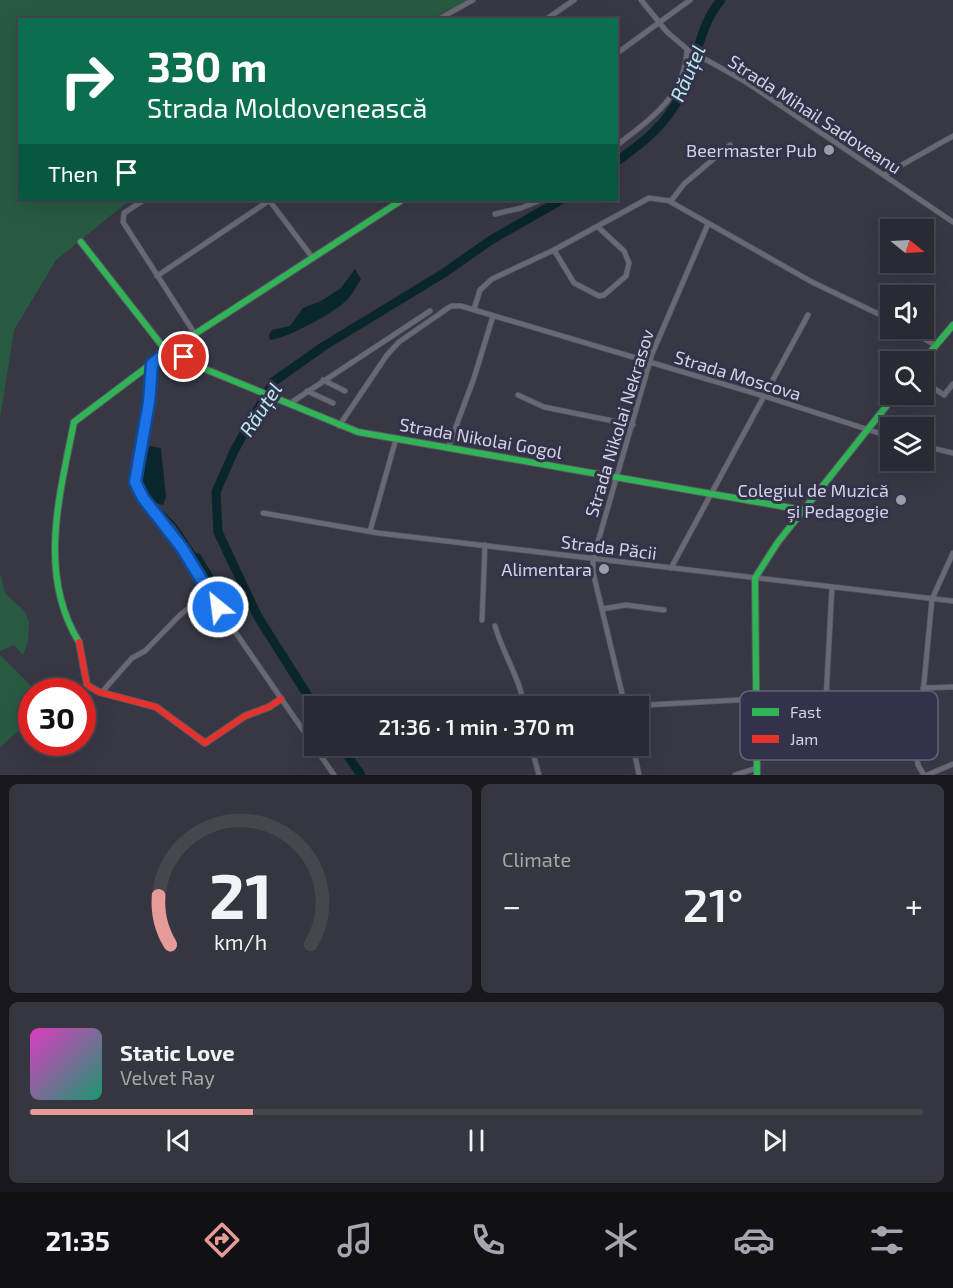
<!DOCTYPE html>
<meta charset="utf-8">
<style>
:root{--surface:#2a2a34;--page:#363640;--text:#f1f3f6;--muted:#a5a7ac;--line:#46464f;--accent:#e69b98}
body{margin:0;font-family:"Exo 2",sans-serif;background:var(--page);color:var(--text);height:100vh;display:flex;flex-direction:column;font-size:22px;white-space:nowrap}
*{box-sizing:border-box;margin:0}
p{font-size:20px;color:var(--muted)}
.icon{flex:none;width:33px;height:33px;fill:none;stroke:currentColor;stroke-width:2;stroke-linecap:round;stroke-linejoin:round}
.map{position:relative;height:775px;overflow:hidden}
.side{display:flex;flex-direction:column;gap:9px;padding:9px;background:#17171d;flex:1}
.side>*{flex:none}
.hud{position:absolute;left:18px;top:18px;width:600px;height:183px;border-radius:0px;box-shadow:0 6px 24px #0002,0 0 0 2px var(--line);background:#0b6e4f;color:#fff;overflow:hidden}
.needle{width:39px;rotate:108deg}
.fabs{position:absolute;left:880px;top:219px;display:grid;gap:12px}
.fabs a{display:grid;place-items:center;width:54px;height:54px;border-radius:0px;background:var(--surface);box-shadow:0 6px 24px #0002,0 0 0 2px var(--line);font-size:30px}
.speed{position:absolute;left:18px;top:678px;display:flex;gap:12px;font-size:30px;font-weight:700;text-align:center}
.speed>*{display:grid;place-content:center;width:78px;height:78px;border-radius:50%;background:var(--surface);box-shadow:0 6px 24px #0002,0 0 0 2px var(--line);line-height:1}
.speed .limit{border:9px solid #d22;background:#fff;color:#111}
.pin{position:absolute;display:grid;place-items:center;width:51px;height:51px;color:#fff;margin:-26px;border:3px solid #fff;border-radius:50%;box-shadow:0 2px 6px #0007}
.me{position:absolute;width:66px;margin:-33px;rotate:331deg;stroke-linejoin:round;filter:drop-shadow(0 0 4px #0008)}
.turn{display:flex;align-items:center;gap:21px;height:126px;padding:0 30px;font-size:27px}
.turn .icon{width:78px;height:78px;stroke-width:2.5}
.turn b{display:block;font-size:42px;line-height:51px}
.then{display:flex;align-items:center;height:57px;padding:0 30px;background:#0003;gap:12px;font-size:22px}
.big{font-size:45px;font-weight:600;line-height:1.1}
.side .card{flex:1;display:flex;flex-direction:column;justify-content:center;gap:9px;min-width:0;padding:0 21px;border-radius:9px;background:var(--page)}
.side .dial{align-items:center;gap:0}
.dial svg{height:156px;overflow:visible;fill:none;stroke:var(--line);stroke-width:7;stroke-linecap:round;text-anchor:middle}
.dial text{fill:var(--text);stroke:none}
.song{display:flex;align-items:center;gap:18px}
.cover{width:72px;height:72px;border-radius:9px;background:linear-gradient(135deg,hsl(310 70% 55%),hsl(160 70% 35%))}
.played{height:6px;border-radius:3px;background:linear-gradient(90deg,var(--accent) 25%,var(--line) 25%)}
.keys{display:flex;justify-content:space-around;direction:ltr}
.heat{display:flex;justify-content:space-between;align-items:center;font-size:33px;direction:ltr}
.side .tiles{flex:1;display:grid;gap:9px;grid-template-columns:1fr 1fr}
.card:last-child{grid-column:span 2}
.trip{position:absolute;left:304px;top:696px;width:345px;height:60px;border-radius:0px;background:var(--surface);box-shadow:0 6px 24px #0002,0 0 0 2px var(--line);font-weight:600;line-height:60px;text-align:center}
.tab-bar{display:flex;height:96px;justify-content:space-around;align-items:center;background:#111115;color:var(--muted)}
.tab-bar .icon{width:42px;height:42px}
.tab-bar .selected{color:var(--accent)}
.tab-bar b{font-size:27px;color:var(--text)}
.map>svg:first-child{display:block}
.green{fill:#285a42}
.water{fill:#09262c}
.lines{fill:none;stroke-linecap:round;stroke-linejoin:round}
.stream{stroke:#09262c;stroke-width:1.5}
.river{stroke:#09262c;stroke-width:9}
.street-casing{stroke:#575763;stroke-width:6}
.fast-casing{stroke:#575763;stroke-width:8}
.jam-casing{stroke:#575763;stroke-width:8}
.street{stroke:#696974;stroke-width:4.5}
.fast{stroke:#30b455;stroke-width:6}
.jam{stroke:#e5322d;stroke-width:6}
.route-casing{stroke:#114b97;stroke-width:15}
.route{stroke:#1a73e8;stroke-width:10}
.poi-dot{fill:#9c9dab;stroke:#33324b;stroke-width:2}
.labels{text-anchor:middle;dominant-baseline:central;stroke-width:6;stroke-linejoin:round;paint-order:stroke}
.street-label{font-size:18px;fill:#d2d3e2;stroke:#33324b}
.poi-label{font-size:18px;fill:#d2d3e2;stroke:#33324b;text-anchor:end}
.water-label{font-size:20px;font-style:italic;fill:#bbeaf5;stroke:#33324b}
.key{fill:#33324b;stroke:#636278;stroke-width:1.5}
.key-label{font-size:16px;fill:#d2d3e2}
</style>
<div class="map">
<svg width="953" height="775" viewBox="0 0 953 775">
<rect width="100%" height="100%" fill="#383845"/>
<g class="green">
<path d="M0,0H467L430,20H20V200H130L56,260L14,330L0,419Z"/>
<path d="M0,573L5,593L25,612L29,622L28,641L23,655L14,645L0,651Z"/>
<path d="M0,655L36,691L32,692L30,721L0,747Z"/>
</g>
<g class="water">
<path d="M355,269L361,279C357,285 353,293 348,299C336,312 286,339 270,340L269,335L272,330L290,326L303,308L321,301L341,288Z"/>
<path d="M150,446L161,448V450L166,497L163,505L151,502C140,487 132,460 150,446Z"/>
<path d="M194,552L200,554L219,585C203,581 201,565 193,555Z"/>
</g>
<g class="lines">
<g class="stream">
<path d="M157,506L176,525L194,552"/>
<path d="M219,585L235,595L249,599"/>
</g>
<g class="river">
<path d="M616,162C645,141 665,126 682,93C697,63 699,25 721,0"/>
<path d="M315,707L258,617L218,532L216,492L234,451L273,382L324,346L444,273L491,240L561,200"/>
<path d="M341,746L361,775"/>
</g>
<g class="street-casing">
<g id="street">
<path d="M641,0L667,32L687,49L746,82L953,222"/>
<path d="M437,20L473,0"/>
<path d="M545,20L574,0"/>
<path d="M616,54L690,0"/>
<path d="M616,146C650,119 685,97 687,49"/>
<path d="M884,175L953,136"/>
<path d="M144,200L124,213L123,222L195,334"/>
<path d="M269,200L312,257"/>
<path d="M669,201L812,282L891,320"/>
<path d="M495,214L521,208L541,200"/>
<path d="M554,250L574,283L599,296L604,295L626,276L629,263L624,251L598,227"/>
<path d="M157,276L270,200"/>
<path d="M474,309L480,290L492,279L554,250L649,198L671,201L684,184L730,145"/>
<path d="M906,328L935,345"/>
<path d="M152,364L149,402L135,477L137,487L182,548L218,607L334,775"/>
<path d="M323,380L345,391"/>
<path d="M924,382L944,395L953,384"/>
<path d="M307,391L333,403"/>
<path d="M518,395L544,407L633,425"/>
<path d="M289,404L430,311"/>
<path d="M339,426L387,355L399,342L451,306H461L764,396L891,437"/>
<path d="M924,446L953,453"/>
<path d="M448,448L474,378L493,316"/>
<path d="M263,513L378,533L953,601"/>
<path d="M370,531L396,439"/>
<path d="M671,568L808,315"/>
<path d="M602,609L626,605L664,610"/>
<path d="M482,620L485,545"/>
<path d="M495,626C503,654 520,678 524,706"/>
<path d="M923,688L953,687"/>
<path d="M102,692L132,658L145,651L180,615L209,592"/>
<path d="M826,699L832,587"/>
<path d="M625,706L593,572V559L652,354L708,224"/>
<path d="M628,706L756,699"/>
<path d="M531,746L539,775"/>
<path d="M633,746L639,775"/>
<path d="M735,775L757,768"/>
<path d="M924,775L918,765L917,757L932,599L953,553"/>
<path d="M927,775L953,764"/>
</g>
</g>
<g class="fast-casing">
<g id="fast">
<path d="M81,242L167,352L177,353L200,367L358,432L803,510"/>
<path d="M922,362L953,325"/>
<path d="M79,642C37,574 60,494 74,422L167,352L402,200"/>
<path d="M757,775L755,578L778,542L896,394"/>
</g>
</g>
<g class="jam-casing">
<path id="jam" d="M79,642L87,685L99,692L156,707L205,743L245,716L269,707L281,699"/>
</g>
<use href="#street" class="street"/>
<use href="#fast" class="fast"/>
<use href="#jam" class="jam"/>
</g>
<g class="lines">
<g class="route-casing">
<path id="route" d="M184,357L167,352L152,364L149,402L135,482L143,498L182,548L218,607"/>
</g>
<use href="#route" class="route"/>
</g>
<g class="poi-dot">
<circle cx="829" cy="150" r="6"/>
<circle cx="901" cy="500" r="6"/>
<circle cx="604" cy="569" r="6"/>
</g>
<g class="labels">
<g class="street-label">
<text transform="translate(815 114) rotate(33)">Strada Mihail Sadoveanu</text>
<text transform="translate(738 375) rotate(17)">Strada Moscova</text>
<text transform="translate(619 423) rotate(-73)">Strada Nikolai Nekrasov</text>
<text transform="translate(481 438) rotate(10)">Strada Nikolai Gogol</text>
<text transform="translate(609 547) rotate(7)">Strada Păcii</text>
</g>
<g class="poi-label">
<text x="817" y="150">Beermaster Pub</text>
<text x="889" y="490">Colegiul de Muzică<tspan x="889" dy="21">şi Pedagogie</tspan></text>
<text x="592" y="569">Alimentara</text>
</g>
<g class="water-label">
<text transform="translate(687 73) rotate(-67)">Răuțel</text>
<text transform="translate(260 409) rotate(-57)">Răuțel</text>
</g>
</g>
<rect x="740" y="691" width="198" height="69" rx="9" class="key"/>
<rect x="752" y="708" width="27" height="8" fill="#30b455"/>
<rect x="752" y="735" width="27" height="8" fill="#e5322d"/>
<g class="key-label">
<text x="790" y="718">Fast</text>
<text x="790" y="745">Jam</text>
</g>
</svg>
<div class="fabs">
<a><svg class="needle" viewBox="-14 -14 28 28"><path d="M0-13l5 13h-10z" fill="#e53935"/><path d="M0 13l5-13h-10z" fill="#a5a7ac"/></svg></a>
<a><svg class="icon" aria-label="sound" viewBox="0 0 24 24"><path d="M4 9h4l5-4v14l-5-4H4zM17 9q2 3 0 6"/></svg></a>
<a><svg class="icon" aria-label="search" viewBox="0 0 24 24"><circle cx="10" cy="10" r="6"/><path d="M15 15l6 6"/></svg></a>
<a><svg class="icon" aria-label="layers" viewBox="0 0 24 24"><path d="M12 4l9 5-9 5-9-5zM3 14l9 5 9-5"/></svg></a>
</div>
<div class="speed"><div class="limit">30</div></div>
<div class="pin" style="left:184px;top:357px;background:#d93025"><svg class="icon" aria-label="arrive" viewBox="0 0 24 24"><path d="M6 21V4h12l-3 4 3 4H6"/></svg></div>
<svg class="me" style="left:218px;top:607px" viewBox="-20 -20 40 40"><circle r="17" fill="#1a73e8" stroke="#fff" stroke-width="3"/><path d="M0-11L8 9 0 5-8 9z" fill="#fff"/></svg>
<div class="trip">21:36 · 1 min · 370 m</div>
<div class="hud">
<div class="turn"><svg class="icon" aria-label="right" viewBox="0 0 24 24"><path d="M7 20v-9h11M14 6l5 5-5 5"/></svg><div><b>330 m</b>Strada Moldovenească</div></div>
<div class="then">Then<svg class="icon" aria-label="arrive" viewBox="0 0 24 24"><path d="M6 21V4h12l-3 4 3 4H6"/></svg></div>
</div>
</div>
<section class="side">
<div class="tiles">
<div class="card dial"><svg viewBox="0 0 100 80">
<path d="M14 69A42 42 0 1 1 86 69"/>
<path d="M14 69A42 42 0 0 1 8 44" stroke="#e69b98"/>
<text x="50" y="56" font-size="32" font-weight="700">21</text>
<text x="50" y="72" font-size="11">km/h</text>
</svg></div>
<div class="card"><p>Climate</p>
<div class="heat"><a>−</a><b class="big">21°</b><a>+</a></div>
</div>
<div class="card">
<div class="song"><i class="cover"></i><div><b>Static Love</b><p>Velvet Ray</p></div></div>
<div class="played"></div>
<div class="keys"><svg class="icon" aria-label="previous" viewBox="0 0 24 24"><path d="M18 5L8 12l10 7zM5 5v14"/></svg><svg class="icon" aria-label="pause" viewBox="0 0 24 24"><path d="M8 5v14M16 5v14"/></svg><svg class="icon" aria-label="next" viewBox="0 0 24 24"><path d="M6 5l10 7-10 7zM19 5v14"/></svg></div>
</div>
</div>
</section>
<nav class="tab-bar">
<b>21:35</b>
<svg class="icon selected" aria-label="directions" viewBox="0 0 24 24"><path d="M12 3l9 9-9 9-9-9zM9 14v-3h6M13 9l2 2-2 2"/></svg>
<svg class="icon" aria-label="music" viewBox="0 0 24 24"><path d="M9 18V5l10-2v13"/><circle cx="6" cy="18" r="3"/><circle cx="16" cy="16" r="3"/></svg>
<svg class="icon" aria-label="phone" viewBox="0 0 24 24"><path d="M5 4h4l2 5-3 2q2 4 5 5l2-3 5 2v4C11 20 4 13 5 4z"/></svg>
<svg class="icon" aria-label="climate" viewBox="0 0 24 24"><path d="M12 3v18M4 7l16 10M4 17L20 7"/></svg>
<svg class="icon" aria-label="car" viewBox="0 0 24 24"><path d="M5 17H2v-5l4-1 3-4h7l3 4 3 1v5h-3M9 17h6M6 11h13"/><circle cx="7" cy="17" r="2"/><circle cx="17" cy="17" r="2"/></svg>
<svg class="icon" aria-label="filters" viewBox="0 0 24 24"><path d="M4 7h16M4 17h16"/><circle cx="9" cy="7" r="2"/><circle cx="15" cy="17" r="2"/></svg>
</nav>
